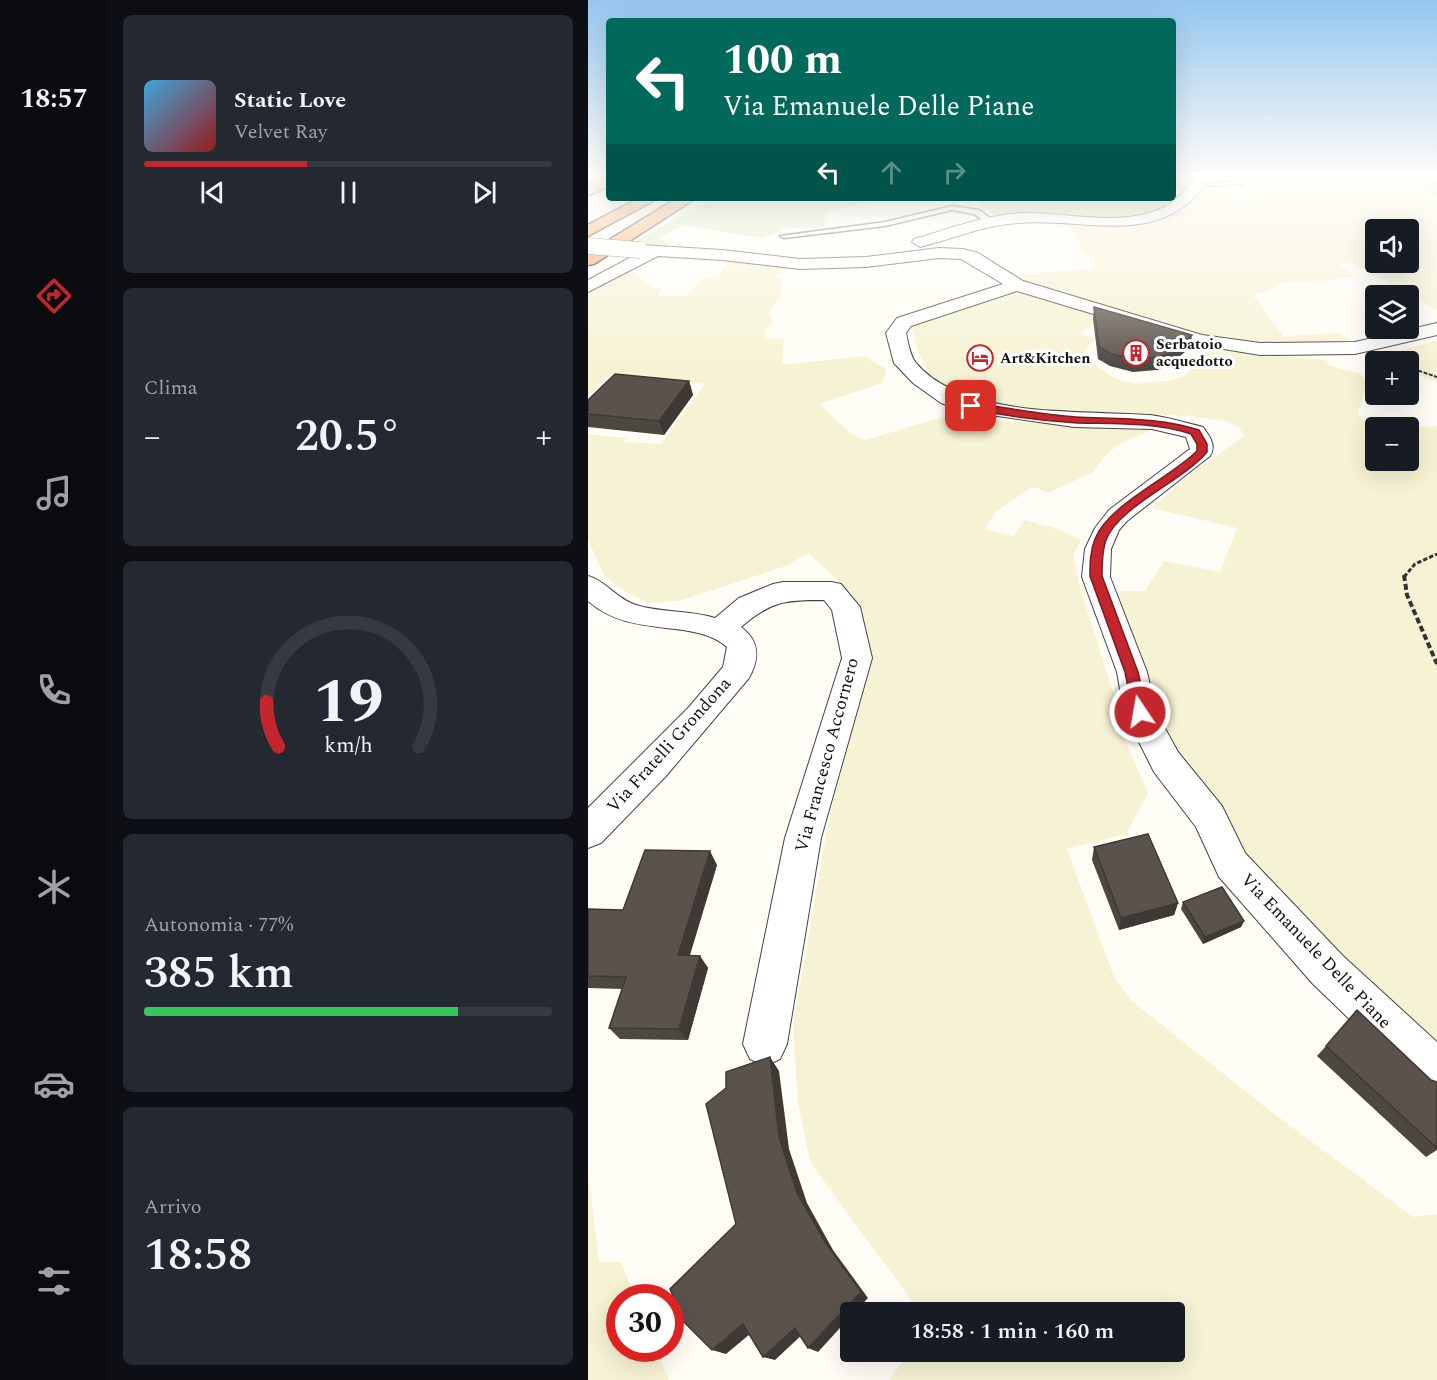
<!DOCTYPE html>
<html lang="it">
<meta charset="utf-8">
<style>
:root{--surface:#171b24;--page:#242831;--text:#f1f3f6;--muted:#9ea1a6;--line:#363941;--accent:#c4262e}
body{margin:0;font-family:Spectral,serif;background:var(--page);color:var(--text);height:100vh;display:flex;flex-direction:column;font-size:22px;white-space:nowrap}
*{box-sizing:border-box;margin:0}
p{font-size:20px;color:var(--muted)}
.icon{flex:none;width:33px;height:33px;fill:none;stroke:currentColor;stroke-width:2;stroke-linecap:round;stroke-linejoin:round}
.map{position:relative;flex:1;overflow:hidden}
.side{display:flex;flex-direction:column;gap:15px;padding:15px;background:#0d0f14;width:480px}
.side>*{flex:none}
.hud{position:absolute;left:18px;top:18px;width:570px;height:183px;border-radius:6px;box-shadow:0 6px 24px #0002;background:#00695c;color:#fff;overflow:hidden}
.controls{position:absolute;left:777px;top:219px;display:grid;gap:12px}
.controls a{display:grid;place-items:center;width:54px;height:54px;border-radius:6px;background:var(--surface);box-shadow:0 6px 24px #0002;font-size:30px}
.speed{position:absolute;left:18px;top:1284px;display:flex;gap:12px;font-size:30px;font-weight:700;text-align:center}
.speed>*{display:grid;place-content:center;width:78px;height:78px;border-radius:50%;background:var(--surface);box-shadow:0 6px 24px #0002;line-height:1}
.speed .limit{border:9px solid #d22;background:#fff;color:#111}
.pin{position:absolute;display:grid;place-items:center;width:51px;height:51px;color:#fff;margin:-26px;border-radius:12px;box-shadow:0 3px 9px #0006}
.me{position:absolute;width:66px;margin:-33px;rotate:348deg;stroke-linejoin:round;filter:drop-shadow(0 0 4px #0008)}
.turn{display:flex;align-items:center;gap:21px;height:126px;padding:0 18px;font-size:27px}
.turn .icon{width:78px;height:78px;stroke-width:2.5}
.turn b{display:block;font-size:42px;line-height:51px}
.lanes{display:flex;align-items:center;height:57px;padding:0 18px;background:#0003;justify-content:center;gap:30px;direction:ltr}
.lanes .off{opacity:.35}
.big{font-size:45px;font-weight:600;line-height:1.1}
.side .tile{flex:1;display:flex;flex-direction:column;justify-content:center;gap:9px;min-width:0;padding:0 21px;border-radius:9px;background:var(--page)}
.side .dial{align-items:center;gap:0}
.dial svg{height:156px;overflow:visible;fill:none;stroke:var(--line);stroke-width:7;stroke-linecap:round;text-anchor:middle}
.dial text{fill:var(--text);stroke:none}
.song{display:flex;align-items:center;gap:18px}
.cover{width:72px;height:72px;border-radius:9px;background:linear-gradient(135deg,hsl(200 70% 55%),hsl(0 70% 35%))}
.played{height:6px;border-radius:3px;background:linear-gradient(90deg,var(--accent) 40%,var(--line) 40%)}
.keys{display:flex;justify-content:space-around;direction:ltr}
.heat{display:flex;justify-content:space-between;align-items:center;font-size:33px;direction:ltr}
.charge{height:9px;border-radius:4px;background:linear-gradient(90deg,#34c759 77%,var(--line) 0)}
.trip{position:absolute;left:252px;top:1302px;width:345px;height:60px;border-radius:6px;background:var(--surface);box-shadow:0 6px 24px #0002;font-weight:600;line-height:60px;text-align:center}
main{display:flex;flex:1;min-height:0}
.tab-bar{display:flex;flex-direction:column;width:108px;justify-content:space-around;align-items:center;background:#090b0e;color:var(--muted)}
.tab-bar .icon{width:42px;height:42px}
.tab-bar .current{color:var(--accent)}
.tab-bar b{font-size:27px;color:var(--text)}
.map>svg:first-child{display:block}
.farmland{fill:#f6f3d4;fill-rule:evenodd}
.green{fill:#d5ebbd}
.forest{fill:#b9dc9c}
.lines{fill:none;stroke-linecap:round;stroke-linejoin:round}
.lane-casing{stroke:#444;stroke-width:3}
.street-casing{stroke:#444;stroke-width:2}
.highway-casing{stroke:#222;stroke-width:3}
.path-far2{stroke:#333;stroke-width:2;stroke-dasharray:4 1.5;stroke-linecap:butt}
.path-far1{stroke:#333;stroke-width:3;stroke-dasharray:4.5 2;stroke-linecap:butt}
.path{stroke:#333;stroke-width:4;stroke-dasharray:6 3;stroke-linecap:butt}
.lane{fill:#fff;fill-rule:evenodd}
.street{fill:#fff;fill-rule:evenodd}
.highway{fill:#f5a25d;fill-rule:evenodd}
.street-bridge-casing{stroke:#444;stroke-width:17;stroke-linecap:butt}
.street-bridge{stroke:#fff;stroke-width:16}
.wall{fill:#4d4742}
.shaded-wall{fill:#3f3936}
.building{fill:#5a524d;stroke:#3f3936;stroke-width:1.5}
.route{fill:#c4262e;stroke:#7f191e;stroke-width:1.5}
.labels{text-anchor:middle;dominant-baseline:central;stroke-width:6;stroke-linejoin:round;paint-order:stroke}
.far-poi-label{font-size:15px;font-weight:bold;fill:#111;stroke:#fff;text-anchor:start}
.street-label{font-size:18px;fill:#111;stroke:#fff}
</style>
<main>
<nav class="tab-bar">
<b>18:57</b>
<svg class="icon current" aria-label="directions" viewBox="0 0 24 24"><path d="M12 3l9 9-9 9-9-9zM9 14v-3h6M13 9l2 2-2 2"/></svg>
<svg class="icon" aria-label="music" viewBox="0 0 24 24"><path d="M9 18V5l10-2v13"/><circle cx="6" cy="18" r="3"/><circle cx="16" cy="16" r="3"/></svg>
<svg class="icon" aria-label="phone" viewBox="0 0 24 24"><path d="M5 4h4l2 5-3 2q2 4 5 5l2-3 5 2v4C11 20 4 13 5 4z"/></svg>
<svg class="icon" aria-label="climate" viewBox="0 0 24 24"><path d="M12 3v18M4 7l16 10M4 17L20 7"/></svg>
<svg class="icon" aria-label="car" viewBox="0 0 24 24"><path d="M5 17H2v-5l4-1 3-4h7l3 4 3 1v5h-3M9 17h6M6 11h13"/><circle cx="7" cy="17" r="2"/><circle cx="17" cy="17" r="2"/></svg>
<svg class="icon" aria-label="filters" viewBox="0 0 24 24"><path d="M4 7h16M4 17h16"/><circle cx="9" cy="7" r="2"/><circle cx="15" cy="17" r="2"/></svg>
</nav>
<section class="side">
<div class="tile">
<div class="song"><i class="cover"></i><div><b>Static Love</b><p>Velvet Ray</p></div></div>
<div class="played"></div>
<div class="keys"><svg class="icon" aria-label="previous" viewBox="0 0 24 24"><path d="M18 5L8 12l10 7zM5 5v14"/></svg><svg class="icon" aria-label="pause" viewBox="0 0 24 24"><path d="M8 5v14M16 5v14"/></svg><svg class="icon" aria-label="next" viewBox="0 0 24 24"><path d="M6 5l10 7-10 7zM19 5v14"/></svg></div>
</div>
<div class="tile"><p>Clima</p>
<div class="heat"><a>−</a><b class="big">20.5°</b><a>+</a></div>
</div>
<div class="tile dial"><svg viewBox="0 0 100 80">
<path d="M14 69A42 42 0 1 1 86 69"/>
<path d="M14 69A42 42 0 0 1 8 46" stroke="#c4262e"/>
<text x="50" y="56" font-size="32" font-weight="700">19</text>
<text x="50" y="72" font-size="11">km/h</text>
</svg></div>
<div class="tile"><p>Autonomia · 77%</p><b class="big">385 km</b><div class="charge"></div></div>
<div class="tile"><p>Arrivo</p><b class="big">18:58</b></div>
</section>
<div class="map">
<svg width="849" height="1380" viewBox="0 0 849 1380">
<rect width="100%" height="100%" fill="#fffdf5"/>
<g class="farmland">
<path d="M690,175H817L849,197V310L764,262L752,265L766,276L736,282L703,281L688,285L682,291L665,295L695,336L752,333L764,342L674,344L609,335L442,284L426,275L508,268L483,230L482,226L485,223L537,227L552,224L578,215L613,188L621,186L653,201L710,192L693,183L698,181ZM788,230H820V262H788Z"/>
<path d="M142,260L198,268L188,277L195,282L192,298L181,313L185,322L183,325L178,328L176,339L196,338L194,365L277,356L299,370L294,383L232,404L264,435L278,440L351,418L560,428L562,431L531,444L518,455L505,472L460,493L449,488H442L408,512L396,529L426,536L436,520L470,529L493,540L485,555L492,587L527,699L529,722L560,793L538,834L479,849L526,977L544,1001L685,1113L825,1217L849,1214V1380H301L322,1352H586V1312H332L222,1162L210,1103L205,1025L240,824L280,664L276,622L264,593L220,553L198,566L91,601L61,603L32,589L16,575L0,540V434L39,438L36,442L73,444L117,384L24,373L0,395V294L45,269L47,276H52L56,283L63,285L62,288L74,289L70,296H99L117,277L129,278Z"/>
<path d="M431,291L512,318L492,334L508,339L496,350L501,361L528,379L548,384L584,380L597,376L608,362L611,349L738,360L742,366L773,374L779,382L770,414L778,423L788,427V460H820V428L815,427L849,426V1049L659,865L580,746L560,702L529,591H557L576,561L632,572L649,528L563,508L607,471L656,436L651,427L636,421L601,416L471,411L417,405L380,399L356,387L339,369L329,349L323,326Z"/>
<path d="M849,340V382L821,372L820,362L793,361L801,354Z"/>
<path d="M0,1170L11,1262H33L47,1297L32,1298V1348L68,1349L81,1380H0Z"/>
</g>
<g class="green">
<path d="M585,175H600L586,181L601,187L592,196L573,208L538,219L409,218L389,202V198H585Z"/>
<path d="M131,198H304L243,210L238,214L235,227L201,228L173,238L96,225L69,239L84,242L74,247L42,244L104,210Z"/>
</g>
<path class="forest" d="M817,175H849V197L846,196Z"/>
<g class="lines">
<g class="lane-casing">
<g id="lane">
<path d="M652,181L654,184L611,186L608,184Z"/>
<path d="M364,206L391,210L406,221L399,223L386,214L364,210L297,226L196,238L192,236L297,222Z"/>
</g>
</g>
<g class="street-casing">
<g id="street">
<path d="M611,180L618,184C571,249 497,217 430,223C396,225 364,239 332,247L324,242L326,239C361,229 397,215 434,213C473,212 515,223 553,215C566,212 577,208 587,200C596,194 601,182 611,180Z"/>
<path d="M52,245L134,250L212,259L278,257L351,248L375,249L390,253L435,281L614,335L672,343L767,342L849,323V335L767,354L672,355L605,344L429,291L323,326L318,333C320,342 322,356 328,363C375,419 494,410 562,415C579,417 598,423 615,427C621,436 629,445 622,456L539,521L531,530L523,549L522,577L559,672L568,712L590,752L634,806L657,853L755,956L849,1042V1094L833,1088L725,984L631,877L608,827L566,772L536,712L529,672L494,577L497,549L507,528L521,510L602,449L598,437L564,429L486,427L375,411L353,403L325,383L306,363L298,333L309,318L415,284L373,259L351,258L278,267L212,269L134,260L70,256L0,292V280L49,254L44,250Z"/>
<path d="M0,576C18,581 29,599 48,605C73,613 102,610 127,618L151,598L185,584L195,582H243L253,584L272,607L284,658L233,838L199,1044L192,1059L177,1066L162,1059L155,1044L197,838L254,658L244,610L236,600C197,600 183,601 153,627C172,641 172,658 161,678L78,776L13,843L0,848V808L101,707L135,667L139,647C105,617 44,640 0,601Z"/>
</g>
</g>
<g class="highway-casing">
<g id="highway">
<path d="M21,177V187L0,195V185Z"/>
<path d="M51,198H63L65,201L0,236V225Z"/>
<path d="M89,198H108L6,264L0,265V253Z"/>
</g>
</g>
<path class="path-far2" d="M820,367L849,377"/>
<path class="path-far1" d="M816,577L827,564L849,554"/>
<path class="path" d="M816,575L819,595L849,664"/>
<use href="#lane" class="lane"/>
<use href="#street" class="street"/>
<use href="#highway" class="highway"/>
<g class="street-bridge-casing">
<path id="street-bridge" d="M0,246L52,250"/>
</g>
<use href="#street-bridge" class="street-bridge"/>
</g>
<g class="wall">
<path d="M506,307L602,348L579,366L569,370L545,372L522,366L510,359L505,319Z"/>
<path d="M101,381L105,395L76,435L0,427V400Z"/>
<path d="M506,847L590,903L586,915L531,930L504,860Z"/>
<path d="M129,865L102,955L112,956L120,968L100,1040L32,1039L21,1028L34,989L0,988V909L35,910Z"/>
<path d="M595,902L656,921L653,927L615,944L593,909Z"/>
<path d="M738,1046L849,1082V1150L838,1157L729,1056Z"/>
</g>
<g class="shaded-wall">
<path d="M604,335L602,348L579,366L569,370L571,357Z"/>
<path d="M101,381L105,395L76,435L71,421Z"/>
<path d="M122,851L129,865L98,967L90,955Z"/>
<path d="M590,903L586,915L531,930L533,918Z"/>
<path d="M656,921L653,927L615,944L617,937Z"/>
<path d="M112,956L120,968L100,1040L91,1029Z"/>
<path d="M182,1057L191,1071L201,1149L219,1203L245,1250L280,1298L267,1312H262V1317L230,1352L220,1348L237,1242L209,1193L191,1137Z"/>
<path d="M155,1324L168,1329L138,1354L124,1350Z"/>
<path d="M207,1328L217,1332L187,1360L175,1357Z"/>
</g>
<g class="building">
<path d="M506,307L604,335L580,354L571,357L546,359L523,354L511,347Z"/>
<path d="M27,374L101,381L71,421L0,414V400Z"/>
<path d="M560,834L590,903L533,918L506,847Z"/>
<path d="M57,850L122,851L90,955L112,956L91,1029L21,1028L38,977L0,976V909L35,910Z"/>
<path d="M634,887L656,921L617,937L595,902Z"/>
<path d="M769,1010L843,1080L849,1082V1148L738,1046Z"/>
<path d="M182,1057L191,1137L209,1193L237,1242L273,1292L220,1348L207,1328L175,1357L155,1324L124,1350L95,1321L82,1289L148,1224L118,1104L138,1088V1072Z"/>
</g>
<linearGradient id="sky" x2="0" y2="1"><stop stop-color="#95c6ee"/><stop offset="0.48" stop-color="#fffefa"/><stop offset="1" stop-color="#fffefa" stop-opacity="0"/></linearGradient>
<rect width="849" height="368" fill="url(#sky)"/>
<path class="route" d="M383,403C418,407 453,415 488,417C530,419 570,417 611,430L619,444V452C595,481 530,507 518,540C514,551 514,564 514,576L550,672L559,712L557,716L552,717L545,712L537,672L502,576C502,564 502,551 507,539C520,505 582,478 609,451V444L603,434C566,422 528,424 489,423C456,421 412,415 380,408L378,406Z"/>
<defs>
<g id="building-ring" transform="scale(1.35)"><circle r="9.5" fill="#fff" stroke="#c4262e" stroke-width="1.5"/><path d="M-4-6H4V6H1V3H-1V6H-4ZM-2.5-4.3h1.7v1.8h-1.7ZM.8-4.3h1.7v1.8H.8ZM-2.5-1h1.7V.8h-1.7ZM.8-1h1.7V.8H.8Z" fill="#c4262e"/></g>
<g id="hotel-ring" transform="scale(1.35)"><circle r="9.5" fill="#fff" stroke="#c4262e" stroke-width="1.5"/><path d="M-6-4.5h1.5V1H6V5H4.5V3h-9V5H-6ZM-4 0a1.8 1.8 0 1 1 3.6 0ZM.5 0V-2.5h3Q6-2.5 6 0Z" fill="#c4262e"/></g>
</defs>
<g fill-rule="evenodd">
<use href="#building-ring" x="548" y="353"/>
<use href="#hotel-ring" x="392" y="358"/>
</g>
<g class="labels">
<g class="far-poi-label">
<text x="568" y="344">Serbatoio<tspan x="568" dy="17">acquedotto</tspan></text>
<text x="412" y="358">Art&amp;Kitchen</text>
</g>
<g class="street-label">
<text transform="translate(81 745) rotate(-48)">Via Fratelli Grondona</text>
<text transform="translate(239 755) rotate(-75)">Via Francesco Accornero</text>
<text transform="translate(728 951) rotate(46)">Via Emanuele Delle Piane</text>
</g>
</g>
</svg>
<div class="controls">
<a><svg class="icon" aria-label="sound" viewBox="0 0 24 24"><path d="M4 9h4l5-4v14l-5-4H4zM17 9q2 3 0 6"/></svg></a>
<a><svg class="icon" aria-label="layers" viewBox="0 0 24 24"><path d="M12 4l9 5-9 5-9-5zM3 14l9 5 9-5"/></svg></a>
<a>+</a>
<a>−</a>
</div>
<div class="speed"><div class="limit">30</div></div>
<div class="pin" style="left:383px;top:406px;background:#d93025"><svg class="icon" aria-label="arrive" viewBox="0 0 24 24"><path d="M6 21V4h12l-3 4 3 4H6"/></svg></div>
<svg class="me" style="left:552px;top:712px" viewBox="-20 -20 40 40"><circle r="17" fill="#c4262e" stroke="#fff" stroke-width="3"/><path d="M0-11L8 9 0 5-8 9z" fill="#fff"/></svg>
<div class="trip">18:58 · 1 min · 160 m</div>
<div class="hud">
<div class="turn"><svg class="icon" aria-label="left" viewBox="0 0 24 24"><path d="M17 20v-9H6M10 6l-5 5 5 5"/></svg><div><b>100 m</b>Via Emanuele Delle Piane</div></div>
<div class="lanes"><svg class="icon" aria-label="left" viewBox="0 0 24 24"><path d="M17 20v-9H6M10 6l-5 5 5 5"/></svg><svg class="icon off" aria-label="ahead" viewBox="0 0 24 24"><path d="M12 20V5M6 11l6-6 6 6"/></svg><svg class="icon off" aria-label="right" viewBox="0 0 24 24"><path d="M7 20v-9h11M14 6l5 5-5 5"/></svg></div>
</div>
</div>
</main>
